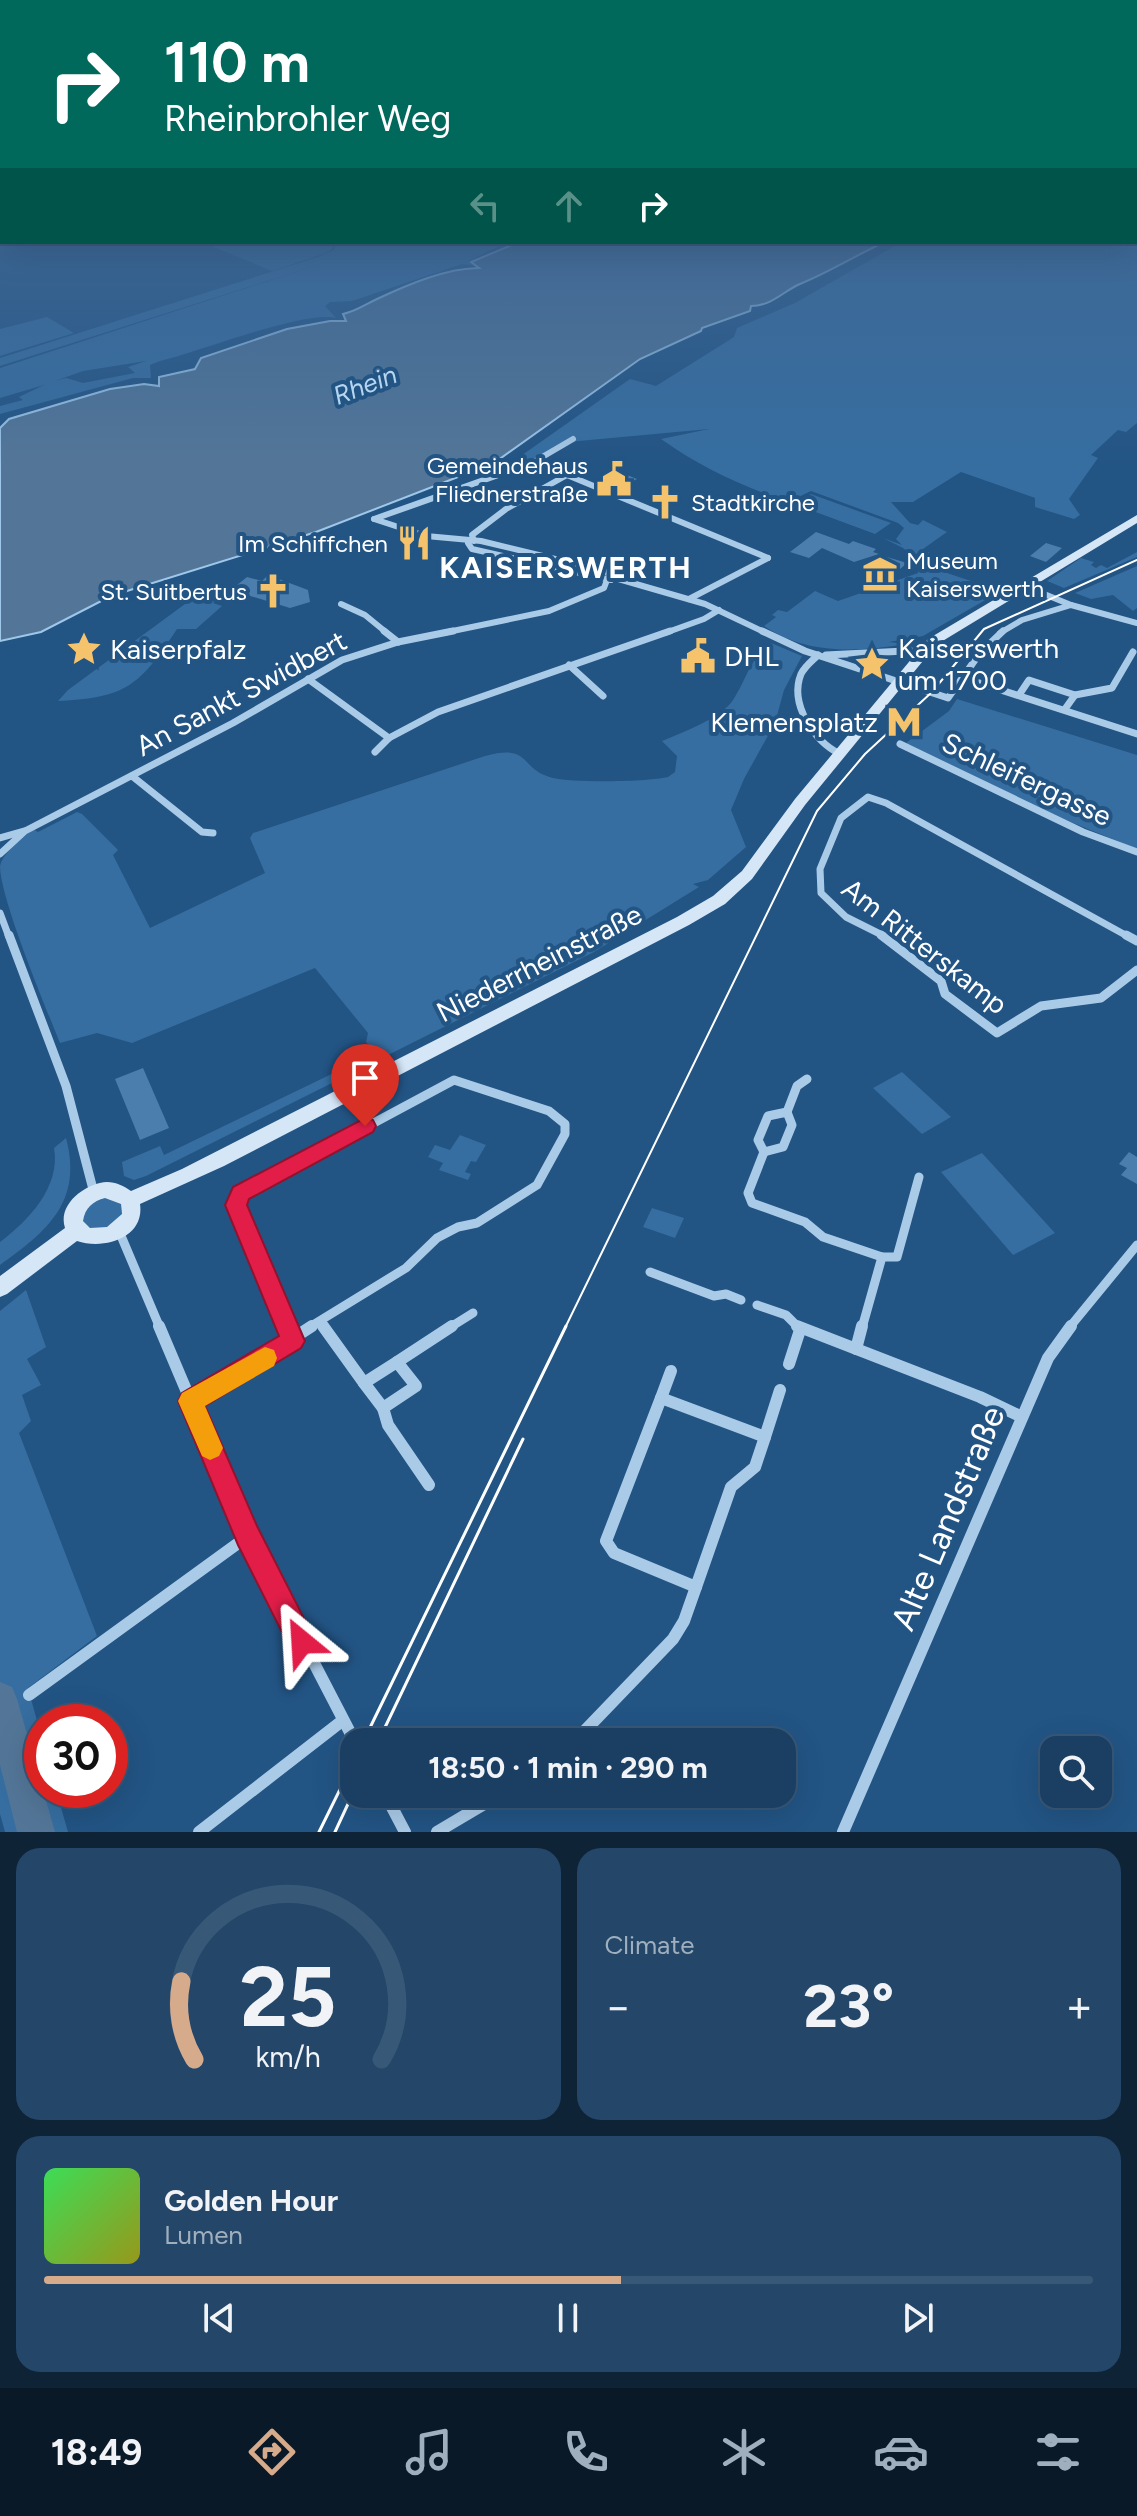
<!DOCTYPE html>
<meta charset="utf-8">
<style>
:root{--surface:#1a3f63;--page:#234669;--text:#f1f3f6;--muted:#9fafbe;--line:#385878;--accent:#d6ab8b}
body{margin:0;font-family:Figtree,sans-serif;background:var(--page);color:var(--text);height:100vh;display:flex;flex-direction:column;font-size:30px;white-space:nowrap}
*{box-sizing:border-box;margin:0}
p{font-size:26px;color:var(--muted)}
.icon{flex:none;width:44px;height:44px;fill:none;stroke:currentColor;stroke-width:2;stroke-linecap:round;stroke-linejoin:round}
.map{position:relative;height:1832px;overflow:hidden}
.details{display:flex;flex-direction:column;gap:16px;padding:16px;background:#0e2336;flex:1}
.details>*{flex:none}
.hud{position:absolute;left:0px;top:0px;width:1138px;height:244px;box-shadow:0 8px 32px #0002,0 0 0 2px var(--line);background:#00695c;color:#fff;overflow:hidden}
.buttons{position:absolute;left:1040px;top:1736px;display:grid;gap:16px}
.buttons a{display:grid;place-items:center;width:72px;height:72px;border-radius:16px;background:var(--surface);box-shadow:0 8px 32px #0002,0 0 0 2px var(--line);font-size:40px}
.speed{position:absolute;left:24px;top:1704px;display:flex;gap:16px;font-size:40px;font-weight:700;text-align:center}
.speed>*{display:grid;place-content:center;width:104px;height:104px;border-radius:50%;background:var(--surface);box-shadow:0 8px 32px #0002,0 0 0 2px var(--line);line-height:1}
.speed .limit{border:12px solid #d22;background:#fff;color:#111}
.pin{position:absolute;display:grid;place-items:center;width:68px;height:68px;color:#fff;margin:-82px -34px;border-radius:50% 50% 50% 0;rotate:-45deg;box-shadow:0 0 8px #0007}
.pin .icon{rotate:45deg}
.me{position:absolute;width:88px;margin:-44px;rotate:333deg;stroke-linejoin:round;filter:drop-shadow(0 0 6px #0008)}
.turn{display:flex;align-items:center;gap:28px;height:168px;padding:0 32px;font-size:36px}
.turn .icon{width:104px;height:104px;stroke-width:2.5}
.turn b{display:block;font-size:56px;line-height:68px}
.lanes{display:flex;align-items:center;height:76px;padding:0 32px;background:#0003;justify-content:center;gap:40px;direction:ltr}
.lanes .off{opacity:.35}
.big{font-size:60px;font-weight:700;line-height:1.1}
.details .card{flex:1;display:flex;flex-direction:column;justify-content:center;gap:12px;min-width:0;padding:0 28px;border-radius:24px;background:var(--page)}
.details .dial{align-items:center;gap:0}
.dial svg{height:208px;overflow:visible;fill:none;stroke:var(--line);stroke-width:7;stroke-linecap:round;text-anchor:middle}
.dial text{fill:var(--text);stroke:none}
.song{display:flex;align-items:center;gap:24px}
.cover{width:96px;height:96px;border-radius:12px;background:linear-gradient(135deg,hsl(130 70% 55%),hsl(60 70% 35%))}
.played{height:8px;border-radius:4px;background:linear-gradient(90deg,var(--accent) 55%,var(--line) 55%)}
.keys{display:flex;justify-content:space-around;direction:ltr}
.heat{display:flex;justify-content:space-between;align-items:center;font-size:44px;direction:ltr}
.details .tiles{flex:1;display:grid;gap:16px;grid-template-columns:1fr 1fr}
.card:last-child{grid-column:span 2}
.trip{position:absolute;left:340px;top:1728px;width:456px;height:80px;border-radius:24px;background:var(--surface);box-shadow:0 8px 32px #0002,0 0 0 2px var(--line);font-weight:700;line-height:80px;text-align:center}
.tabs{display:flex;height:128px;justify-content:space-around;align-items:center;background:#0a1928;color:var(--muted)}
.tabs .icon{width:56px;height:56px}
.tabs .current{color:var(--accent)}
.tabs b{font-size:36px;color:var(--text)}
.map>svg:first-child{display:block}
.green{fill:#366ea1;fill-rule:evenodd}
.water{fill:#537698;stroke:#9ec7ea;stroke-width:2}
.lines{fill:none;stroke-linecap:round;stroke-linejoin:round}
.river{fill:#537698;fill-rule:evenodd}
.building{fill:#4b7eac}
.street-far3{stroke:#aacbe8;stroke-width:6}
.street-far2{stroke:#aacbe8;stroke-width:7}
.street-far1{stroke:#aacbe8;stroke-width:9}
.street{stroke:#aacbe8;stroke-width:12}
.secondary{fill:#d5e6f7;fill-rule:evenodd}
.tram-far1{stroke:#fff;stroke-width:2}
.tram{stroke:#fff;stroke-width:3}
.route{fill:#e11d48;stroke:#92132f;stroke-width:2}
.slow{fill:#f59e0b}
.labels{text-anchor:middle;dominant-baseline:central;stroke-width:8;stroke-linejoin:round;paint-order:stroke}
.far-poi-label{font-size:24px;fill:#fff;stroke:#225484;text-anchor:end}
.far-water-label{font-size:26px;font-style:italic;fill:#b6d5f0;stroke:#225484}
.poi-label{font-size:28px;fill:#fff;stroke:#225484;text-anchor:start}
.street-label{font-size:28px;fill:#fff;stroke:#225484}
.far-district-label{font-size:30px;font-weight:bold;letter-spacing:2px;fill:#fff;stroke:#225484}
.near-street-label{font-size:34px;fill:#fff;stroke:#225484}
</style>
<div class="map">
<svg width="1137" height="1832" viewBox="0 0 1137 1832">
<rect width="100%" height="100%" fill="#225484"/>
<g class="green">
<path d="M1137,213V423L1126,432L1118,430L1091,455L1098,458L1069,499L1080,515L1074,519L1035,507V498L961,472L913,502H891L910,523L918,525L923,520L947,532L923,549L950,565L952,569L947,573L1001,591L923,636L889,642L906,644C856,652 807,655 764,626L776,617L772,615L778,610L787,612L815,591L838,601L918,573L921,563L903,548L883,538L902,545L896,539L904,528L898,523L811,491L788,502C742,486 700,467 661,439L709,429L568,442L532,462L498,472L630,379L656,386L734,337L737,328L795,303L902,242H1136Z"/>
<path d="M202,242H334L331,250L323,254L272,271Z"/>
<path d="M338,242H507L468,261L476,266L462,264L352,301L330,302L325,306L336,318C304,310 199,352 160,361L150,365L151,378H133L0,414V406L23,400L19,397L44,385L0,398V368L327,262L0,366V358L318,257L334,250ZM146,361L128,367L135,373L83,383L66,378L55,381L83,371Z"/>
<path d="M47,317L74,333L0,356V329Z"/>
<path d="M811,494L891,523L875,534L794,504Z"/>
<path d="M1137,552V557L1064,588L1047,581L1081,558L1094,562L1091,565L1096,568L1101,565L1107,568Z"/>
<path d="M1137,566V608L1133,611L1113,595L1091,599L1075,593Z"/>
<path d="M204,590L222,596L213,603L222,606L196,629H177C140,685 127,698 58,701L68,690Z"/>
<path d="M771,643L802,656L784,690L775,723L744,779L731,810L746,847L708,880L693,884L699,887L594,952L146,1176L134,1180L124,1176L122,1162L160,1146L164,1155L375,1053L366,1042L368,1033L315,968L132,1043L97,1033L60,1043C46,1008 0,898 0,866C4,851 22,839 33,829L38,832L77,812L82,814L118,850L113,855L150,928L265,873L250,838L253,833L485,756C532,743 519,770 553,778C575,783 645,782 668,777L675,772L677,756L662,741C681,733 722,718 733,700C749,675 747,663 771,643Z"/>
<path d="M957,699L1137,755V849L1056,816L906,743L949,711Z"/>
<path d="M902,1072L951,1117L922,1134L873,1088Z"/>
<path d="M460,1135L486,1145L476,1162L471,1161L465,1172L471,1174L468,1180L439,1170L443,1163L428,1157L435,1145L450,1150Z"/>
<path d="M66,1138C83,1201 48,1231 0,1265V1242C28,1221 61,1187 54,1148Z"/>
<path d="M982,1153L1055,1233L1013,1255L941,1172Z"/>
<path d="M105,1197L121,1204L122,1215L108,1228H89L82,1220L90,1203Z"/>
<path d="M652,1208L684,1218L675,1238L643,1227Z"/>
<path d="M26,1290L46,1347L27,1359L41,1385L22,1395L31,1421L19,1433L97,1636L28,1688L42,1739V1790H56L68,1832H5L0,1814V1311Z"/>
</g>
<path class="water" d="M519,242H885C856,255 830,272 800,284C785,290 772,306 751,306L750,311L702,328L701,331L640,359L494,463L316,532L111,596L41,632L0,641V428L9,419L110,389L144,384L159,386V377L195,369L201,358L287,329L330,321H346L343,314C357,311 364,305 377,299C407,285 446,268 479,268L471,262Z"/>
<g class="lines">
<path class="river" d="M0,1682L12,1687L17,1699L55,1832H17L0,1765Z"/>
</g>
<g class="building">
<path d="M617,471L637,479L619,488L601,479Z"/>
<path d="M816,532L849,544L853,541L876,549L873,552L879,554L854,562L822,548L809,558L790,552Z"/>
<path d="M1046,543L1062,548L1046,562L1030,556Z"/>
<path d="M887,557L907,563L883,584L863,577Z"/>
<path d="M268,575L308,590L310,602L290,608L231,590L247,577L262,581Z"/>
<path d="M143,1068L169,1128L140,1140L115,1079Z"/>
<path d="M1129,1152L1137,1157V1184L1121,1175L1127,1168L1119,1164Z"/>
</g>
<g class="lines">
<g class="street-far3">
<path d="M374,519L426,536L481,541L605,571L615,578L705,604L766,633"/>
<path d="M374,519L532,463L573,439"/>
<path d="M474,541L472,535L506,509L567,475L768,558"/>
<path d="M468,543L472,549L611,580"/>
<path d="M1027,587L1071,605L1137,623"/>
<path d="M689,599L768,558"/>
<path d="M341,604L365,615L387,633"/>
<path d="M443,633L549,611L604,588L607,580"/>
<path d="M665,633L704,619L719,610"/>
<path d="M1000,633L1022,620L1071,605"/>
</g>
<g class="street-far2">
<path d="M384,631L398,642"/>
<path d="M762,631L805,651L948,698L980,653L1003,631"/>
<path d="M818,655C812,661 805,666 801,674C789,704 814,741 840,754"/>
<path d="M826,655L925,650"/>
<path d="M569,665L603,696"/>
<path d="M964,678L1137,734"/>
<path d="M308,679L389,738"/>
<path d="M1019,695L1029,680L1075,695L1065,709"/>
<path d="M1075,695L1112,688L1133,652"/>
<path d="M900,744L1083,832L1137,852"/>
<path d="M375,752L389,738L438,712L670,631"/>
<path d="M132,776L202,832L213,833"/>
<path d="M0,838L24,831"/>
<path d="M0,854L25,831L233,723L342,660L398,642L453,631"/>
<path d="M0,913L9,937"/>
<path d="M886,937L846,917L821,893L820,869L841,818L868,797L886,803L1129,937"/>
</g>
<g class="street-far1">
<path d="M9,935L66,1086L94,1193"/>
<path d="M881,935L941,981L945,994L997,1033L1041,1006L1101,998L1137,970"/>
<path d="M1126,935L1137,941"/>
<path d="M787,1112L797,1086L807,1079"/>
<path d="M787,1112L792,1125L783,1147L764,1152L758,1140L768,1116Z"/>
<path d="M764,1152L748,1193L752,1203L805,1222L823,1237L882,1257"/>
<path d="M119,1231L160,1328"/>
<path d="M650,1272L714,1296L726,1294L741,1300"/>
<path d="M757,1305L786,1315L799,1328"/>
<path d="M320,1322L325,1328"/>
<path d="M288,1328L236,1205L241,1194L454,1080L549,1111L565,1124V1134L537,1185L477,1223L458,1227L437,1238L406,1268L308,1328"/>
<path d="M449,1328L473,1313"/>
<path d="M862,1328L882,1257H897L919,1177"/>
<path d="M1069,1328L1137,1245"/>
</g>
<g class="street">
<path d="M159,1326L248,1536L355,1742"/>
<path d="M287,1326L292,1339"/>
<path d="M323,1326L364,1383"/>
<path d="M797,1326L980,1397L1022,1417"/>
<path d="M292,1339L312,1326"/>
<path d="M856,1349L862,1326"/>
<path d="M397,1362L416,1386L383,1408L364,1383Z"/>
<path d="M397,1362L452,1326"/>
<path d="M789,1364L800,1330"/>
<path d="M661,1398L671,1371"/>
<path d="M661,1398L765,1437L755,1467L731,1487L696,1587L614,1553L606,1541Z"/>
<path d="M191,1401L292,1339"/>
<path d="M383,1408L388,1425L429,1485"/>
<path d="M765,1437L780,1390"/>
<path d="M29,1695L248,1536"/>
<path d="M574,1742L673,1639L684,1621L696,1587"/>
<path d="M385,1794L405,1832"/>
<path d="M199,1832L342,1721"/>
<path d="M437,1832L501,1794"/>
<path d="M843,1832L1048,1358L1071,1326"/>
</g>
<path class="secondary" d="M1137,515V523L936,645L805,805L752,879L725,904L689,925L224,1166L140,1204C145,1238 104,1250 77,1241L7,1294L0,1297V1276L65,1228C57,1204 86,1183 107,1182C116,1182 124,1186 131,1191L182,1169L677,917L713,896L742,871L795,799L928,639ZM105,1198L121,1204L122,1214L107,1227L90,1228L83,1221C85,1208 93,1201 105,1198Z"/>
<path class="tram-far1" d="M565,1328L817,811L865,754L932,692L984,629L1137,560"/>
<g class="tram">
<path d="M363,1742L566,1326"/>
<path d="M378,1742L523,1439"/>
<path d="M319,1832L354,1761"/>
<path d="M335,1832L354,1791"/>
</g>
</g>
<linearGradient id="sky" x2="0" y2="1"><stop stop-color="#132e49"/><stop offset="0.45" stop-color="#3e6794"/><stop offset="1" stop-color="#3e6794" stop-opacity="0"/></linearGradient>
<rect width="1137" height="469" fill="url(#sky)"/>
<path class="route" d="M365,1118L373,1120L376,1126L373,1132L249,1199L247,1205L305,1341L301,1348L205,1406L257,1526L316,1642L312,1652L302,1656L292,1652L238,1545L178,1401L182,1393L279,1336L225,1205L233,1187Z"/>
<path class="slow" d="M265,1347L274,1350L277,1358L274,1366L205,1406L223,1448L219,1456L210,1460L202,1456L178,1401L182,1393Z"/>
<defs>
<g id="civic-bare" transform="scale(2.76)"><path d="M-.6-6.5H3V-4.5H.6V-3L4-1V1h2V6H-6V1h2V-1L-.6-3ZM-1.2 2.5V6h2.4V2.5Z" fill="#f4c36c" stroke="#225484" stroke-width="2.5" paint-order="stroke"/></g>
<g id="church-bare" transform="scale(2.76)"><path d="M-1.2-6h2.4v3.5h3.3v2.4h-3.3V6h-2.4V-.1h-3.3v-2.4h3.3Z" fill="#f4c36c" stroke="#225484" stroke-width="2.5" paint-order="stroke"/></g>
<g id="restaurant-bare" transform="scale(2.76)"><path d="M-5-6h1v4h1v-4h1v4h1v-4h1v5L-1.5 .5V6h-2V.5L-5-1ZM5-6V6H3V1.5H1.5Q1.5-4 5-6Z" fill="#f4c36c" stroke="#225484" stroke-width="2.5" paint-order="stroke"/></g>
<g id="museum-bare" transform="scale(2.76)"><path d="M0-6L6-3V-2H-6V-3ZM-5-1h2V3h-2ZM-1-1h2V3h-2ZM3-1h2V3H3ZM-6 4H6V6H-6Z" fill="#f4c36c" stroke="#225484" stroke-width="2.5" paint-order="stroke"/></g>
<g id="sight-bare" transform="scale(2.76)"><path d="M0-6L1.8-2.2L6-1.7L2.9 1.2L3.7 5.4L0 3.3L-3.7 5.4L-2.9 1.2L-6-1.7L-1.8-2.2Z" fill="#f4c36c" stroke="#225484" stroke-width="2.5" paint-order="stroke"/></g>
<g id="metro-bare" transform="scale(2.76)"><path d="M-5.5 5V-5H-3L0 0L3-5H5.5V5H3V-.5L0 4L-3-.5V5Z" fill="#f4c36c" stroke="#225484" stroke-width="2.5" paint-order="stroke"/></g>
</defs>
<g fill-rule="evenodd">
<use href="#civic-bare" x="614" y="479"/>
<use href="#church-bare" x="665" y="502"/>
<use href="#restaurant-bare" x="414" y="543"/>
<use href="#museum-bare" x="880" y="574"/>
<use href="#church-bare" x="273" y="591"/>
<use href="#sight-bare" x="84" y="649"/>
<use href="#civic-bare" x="698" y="656"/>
<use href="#sight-bare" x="872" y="664"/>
<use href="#metro-bare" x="904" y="722"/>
</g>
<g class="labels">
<g class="far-poi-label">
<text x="588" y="465">Gemeindehaus<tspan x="588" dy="28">Fliednerstraße</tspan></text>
<text x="691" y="502" text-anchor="start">Stadtkirche</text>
<text x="388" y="543">Im Schiffchen</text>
<text x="906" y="560" text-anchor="start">Museum<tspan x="906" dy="28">Kaiserswerth</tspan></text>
<text x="247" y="591">St. Suitbertus</text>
</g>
<g class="far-water-label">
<text transform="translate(365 385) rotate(-21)">Rhein</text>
</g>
<g class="poi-label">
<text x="898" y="648">Kaiserswerth<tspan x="898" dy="32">um 1700</tspan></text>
<text x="110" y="649">Kaiserpfalz</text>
<text x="724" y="656">DHL</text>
<text x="878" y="722" text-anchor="end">Klemensplatz</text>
</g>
<g class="street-label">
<text transform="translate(241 693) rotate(-28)">An Sankt Swidbert</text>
<text transform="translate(1027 779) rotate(25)">Schleifergasse</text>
<text transform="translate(925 946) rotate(38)">Am Ritterskamp</text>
<text transform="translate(539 963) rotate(-27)">Niederrheinstraße</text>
</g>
<g class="far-district-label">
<text x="566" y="567">KAISERSWERTH</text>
</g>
<g class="near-street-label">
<text transform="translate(948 1518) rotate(-67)">Alte Landstraße</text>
</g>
</g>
</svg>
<div class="buttons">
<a><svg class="icon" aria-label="search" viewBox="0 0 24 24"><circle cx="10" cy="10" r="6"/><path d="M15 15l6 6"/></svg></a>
</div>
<div class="speed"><div class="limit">30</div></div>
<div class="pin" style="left:365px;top:1126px;background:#d93025"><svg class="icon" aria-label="arrive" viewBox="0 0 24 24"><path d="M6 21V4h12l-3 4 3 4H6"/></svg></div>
<svg class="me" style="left:302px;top:1642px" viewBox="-20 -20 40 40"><path d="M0-17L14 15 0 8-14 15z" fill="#e11d48" stroke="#fff" stroke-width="4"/></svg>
<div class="trip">18:50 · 1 min · 290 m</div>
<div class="hud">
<div class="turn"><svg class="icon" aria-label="right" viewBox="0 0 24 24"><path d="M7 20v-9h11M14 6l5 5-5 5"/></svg><div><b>110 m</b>Rheinbrohler Weg</div></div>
<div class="lanes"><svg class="icon off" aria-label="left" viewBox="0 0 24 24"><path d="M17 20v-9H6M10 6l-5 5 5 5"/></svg><svg class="icon off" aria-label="ahead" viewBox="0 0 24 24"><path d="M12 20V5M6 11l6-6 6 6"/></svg><svg class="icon" aria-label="right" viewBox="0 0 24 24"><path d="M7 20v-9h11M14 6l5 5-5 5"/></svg></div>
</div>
</div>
<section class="details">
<div class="tiles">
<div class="card dial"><svg viewBox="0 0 100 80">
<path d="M14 69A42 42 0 1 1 86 69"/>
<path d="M14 69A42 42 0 0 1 9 39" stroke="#d6ab8b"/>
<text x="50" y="56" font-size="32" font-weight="700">25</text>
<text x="50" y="72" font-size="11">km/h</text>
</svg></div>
<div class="card"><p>Climate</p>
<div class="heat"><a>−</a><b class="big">23°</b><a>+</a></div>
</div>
<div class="card">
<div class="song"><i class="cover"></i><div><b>Golden Hour</b><p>Lumen</p></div></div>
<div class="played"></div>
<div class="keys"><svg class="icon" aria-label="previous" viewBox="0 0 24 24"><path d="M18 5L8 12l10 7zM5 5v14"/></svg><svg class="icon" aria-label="pause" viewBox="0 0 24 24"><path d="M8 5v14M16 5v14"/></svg><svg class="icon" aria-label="next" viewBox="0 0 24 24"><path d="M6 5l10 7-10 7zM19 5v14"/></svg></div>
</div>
</div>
</section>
<nav class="tabs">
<b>18:49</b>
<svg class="icon current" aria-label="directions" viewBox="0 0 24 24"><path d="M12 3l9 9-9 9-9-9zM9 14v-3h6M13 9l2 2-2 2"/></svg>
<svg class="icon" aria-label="music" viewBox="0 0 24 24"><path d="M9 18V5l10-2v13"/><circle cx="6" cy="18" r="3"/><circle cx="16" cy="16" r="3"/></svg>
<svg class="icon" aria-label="phone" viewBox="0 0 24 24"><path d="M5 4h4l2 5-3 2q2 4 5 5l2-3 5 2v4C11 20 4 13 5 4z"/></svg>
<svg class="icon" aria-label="climate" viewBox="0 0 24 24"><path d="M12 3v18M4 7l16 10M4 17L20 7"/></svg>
<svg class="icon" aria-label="car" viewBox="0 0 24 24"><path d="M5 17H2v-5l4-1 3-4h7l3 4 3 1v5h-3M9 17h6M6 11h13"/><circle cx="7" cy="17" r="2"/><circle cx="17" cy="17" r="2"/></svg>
<svg class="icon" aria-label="filters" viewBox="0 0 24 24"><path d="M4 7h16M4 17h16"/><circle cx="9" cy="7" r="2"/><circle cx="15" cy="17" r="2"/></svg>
</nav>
